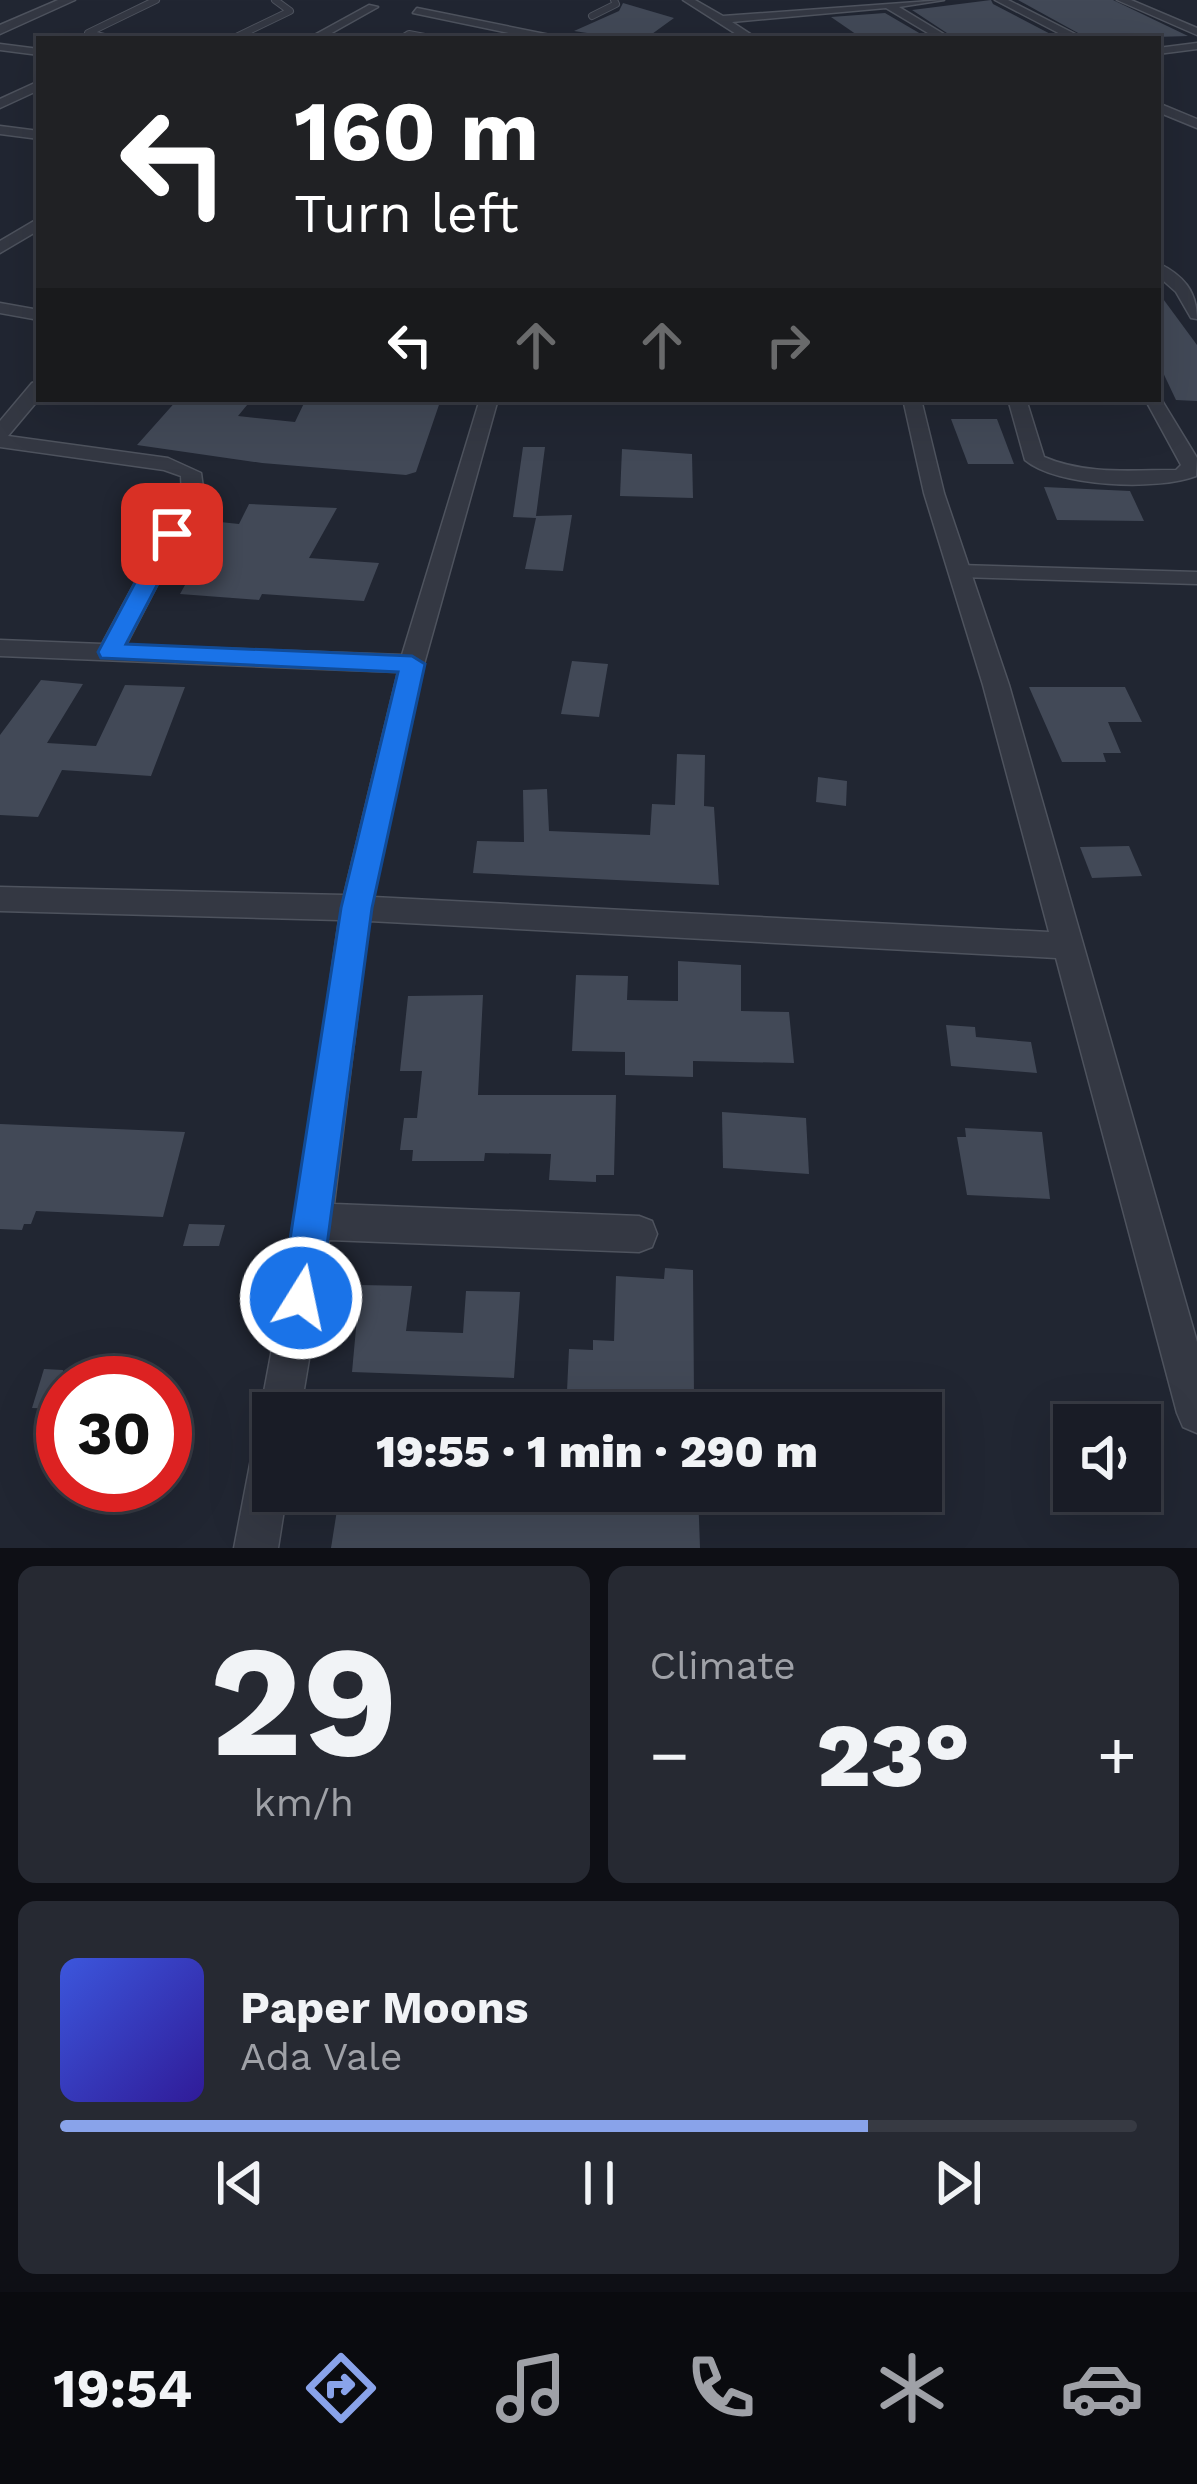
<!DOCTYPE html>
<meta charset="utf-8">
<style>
:root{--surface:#191c26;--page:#262932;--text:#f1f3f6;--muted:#9fa1a7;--line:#373a43;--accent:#89a3ea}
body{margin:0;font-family:"Work Sans",sans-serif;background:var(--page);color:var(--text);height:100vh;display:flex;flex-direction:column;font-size:45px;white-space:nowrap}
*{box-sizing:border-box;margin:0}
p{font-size:39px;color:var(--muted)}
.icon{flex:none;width:66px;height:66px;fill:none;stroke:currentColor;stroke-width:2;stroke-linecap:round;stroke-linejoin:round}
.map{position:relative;height:1548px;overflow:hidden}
.details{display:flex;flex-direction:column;gap:18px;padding:18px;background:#0e0f15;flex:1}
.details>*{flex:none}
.guide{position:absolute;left:36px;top:36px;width:1125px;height:366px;border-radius:0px;box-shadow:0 12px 48px #0002,0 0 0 3px var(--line);background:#202124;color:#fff;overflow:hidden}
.buttons{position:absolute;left:1053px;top:1404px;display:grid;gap:24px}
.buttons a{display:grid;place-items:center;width:108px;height:108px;border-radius:0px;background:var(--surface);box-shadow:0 12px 48px #0002,0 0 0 3px var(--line);font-size:60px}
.speed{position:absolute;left:36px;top:1356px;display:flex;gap:24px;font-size:60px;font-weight:700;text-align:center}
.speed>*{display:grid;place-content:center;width:156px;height:156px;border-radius:50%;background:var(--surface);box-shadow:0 12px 48px #0002,0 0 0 3px var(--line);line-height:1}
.speed .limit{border:18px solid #d22;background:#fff;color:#111}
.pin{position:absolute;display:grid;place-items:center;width:102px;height:102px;color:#fff;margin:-51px;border-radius:24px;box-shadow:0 6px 18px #0006}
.me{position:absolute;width:132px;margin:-66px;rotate:10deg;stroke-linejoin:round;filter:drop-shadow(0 0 9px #0008)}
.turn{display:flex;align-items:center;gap:42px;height:252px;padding:0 60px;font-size:54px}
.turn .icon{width:156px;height:156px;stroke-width:2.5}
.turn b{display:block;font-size:84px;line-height:102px}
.lanes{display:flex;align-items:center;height:114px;padding:0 60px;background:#0003;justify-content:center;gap:60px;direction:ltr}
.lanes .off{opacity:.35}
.big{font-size:90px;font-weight:800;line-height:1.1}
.details .widget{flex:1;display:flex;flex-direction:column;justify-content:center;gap:18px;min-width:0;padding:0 42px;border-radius:18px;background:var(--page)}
.details .dial{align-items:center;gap:0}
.dial b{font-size:156px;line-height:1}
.song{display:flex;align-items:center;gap:36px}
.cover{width:144px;height:144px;border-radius:18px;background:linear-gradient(135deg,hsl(230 70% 55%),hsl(250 70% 35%))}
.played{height:12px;border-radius:6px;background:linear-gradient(90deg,var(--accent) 75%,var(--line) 75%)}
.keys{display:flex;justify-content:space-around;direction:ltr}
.heat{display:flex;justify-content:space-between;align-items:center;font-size:66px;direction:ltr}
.details .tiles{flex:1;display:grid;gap:18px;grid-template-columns:1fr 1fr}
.widget:last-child{grid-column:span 2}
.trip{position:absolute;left:252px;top:1392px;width:690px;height:120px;border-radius:0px;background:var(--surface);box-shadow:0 12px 48px #0002,0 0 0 3px var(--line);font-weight:800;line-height:120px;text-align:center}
.tab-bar{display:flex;height:192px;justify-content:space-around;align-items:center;background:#0a0b0f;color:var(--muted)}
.tab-bar .icon{width:84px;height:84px}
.tab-bar .current{color:var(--accent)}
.tab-bar b{font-size:54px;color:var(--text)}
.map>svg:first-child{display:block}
.building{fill:#424957}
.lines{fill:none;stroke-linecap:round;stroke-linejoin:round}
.service-far1-casing{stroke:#4e535e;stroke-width:8}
.service-casing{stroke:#4e535e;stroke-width:15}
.minor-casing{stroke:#4e535e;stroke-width:3}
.tertiary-casing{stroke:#4e535e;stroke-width:3}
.service-far1{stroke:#343843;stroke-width:6}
.service{stroke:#343843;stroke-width:12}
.minor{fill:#343843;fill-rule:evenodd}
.tertiary{fill:#343843;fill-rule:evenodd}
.route{fill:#1a73e8;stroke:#114b97;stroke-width:3}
</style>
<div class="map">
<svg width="1197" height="1548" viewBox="0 0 1197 1548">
<rect width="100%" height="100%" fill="#212632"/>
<g class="building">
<path d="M991,0L993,4L1060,39H956L912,10Z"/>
<path d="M1018,0H1113L1188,36L1089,39Z"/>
<path d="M623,3L674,18L645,39H587L594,34L574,31L619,11Z"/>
<path d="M885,13L926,37L863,39L831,17Z"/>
<path d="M1158,292L1197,345V401L1176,400L1158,362Z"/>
<path d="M178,399H252L238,416L295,422L306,399H441L416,472L406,475L262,463L137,445Z"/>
<path d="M951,419H997L1014,464H968Z"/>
<path d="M523,447H545L536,516L572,515L563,571L525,569L536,518L513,517Z"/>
<path d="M622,449L692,454L693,498L620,496Z"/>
<path d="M1044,487L1130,491L1144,521L1057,520Z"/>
<path d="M249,504L337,508L309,558L379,563L364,601L262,594L259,600L180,594L220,522L239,524Z"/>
<path d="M572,661L608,664L599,717L561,714Z"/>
<path d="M41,680L83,684L47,743L96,746L125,685L185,687L151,776L62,770L38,817L0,815V735Z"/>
<path d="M1029,687H1125L1142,722H1108L1121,753H1103L1106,762H1062Z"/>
<path d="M677,754L705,755L704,806L714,807L719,885L473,873L477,841L524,842L523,790L547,789L549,831L650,835L652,804L675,805Z"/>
<path d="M818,777L847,781L846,806L816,802Z"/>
<path d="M1129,846L1142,876L1092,878L1080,847Z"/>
<path d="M678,961L741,965V1011L789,1012L794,1063L693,1061V1077L625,1075V1052L572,1051L576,975L628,976L627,1000L678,1001Z"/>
<path d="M483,995L478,1095H616L614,1175H596V1182L549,1180L551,1154L485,1153L484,1161H412L413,1150H400L404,1118H417L422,1071H400L408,996Z"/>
<path d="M946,1025L975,1027L976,1037L1031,1042L1037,1073L951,1066Z"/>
<path d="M722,1112L806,1118L809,1174L723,1168Z"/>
<path d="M0,1124L185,1132L163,1217L36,1211L31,1224H24L22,1230L0,1229Z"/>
<path d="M965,1128L1042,1132L1050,1199L967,1195L957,1137H966Z"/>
<path d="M189,1224L225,1225L219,1246H183Z"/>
<path d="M665,1268L693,1270L694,1397L567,1391L569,1349L593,1350V1340L614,1341L616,1276L664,1279Z"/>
<path d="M360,1285L412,1286L406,1331L463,1333L466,1291L520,1292L514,1378L352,1372Z"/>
<path d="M44,1369L63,1370V1409L32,1408Z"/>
<path d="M340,1491H698L700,1548H331Z"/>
</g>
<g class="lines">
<g class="service-far1-casing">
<g id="service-far1">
<path d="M592,16L616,4L614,0"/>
<path d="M112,39L88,33L156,0"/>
<path d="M232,39L290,11L275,0"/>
<path d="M401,39L409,34L435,39"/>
</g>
</g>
<g class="service-casing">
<path id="service" d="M959,571L1197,578"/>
</g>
<g class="minor-casing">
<g id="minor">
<path d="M683,0H695L723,16L944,0L899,7L952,39H938L886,8L732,22L758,39H744Z"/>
<path d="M995,0H1008L1085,39H1070Z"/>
<path d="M1117,0H1131L1197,28V35Z"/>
<path d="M369,5L378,7L321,39H307Z"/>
<path d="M417,8L555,36L561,39H538L413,13Z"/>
<path d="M1197,43V49L1158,54V48Z"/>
<path d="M0,44L39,49V55L0,50Z"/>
<path d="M39,81V90L0,108V99Z"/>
<path d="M1158,103L1197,119V128L1158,112Z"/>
<path d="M0,126L39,131V139L0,134Z"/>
<path d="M39,218V230L0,253V241Z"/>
<path d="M1158,263C1183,275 1197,291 1197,319L1191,318L1176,292L1158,276Z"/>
<path d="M0,303L39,310V320L0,313Z"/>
<path d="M39,381V399L8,436L168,458L201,473L204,495L126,645L402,655L480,399H498L424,664L373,897L1049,932L983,685L924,493L903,399H921L944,493L1009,685L1197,1342V1433L1183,1427L1177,1413L1056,958L369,921L334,1204L639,1216L652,1221L657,1234L652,1247L639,1252L329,1240L300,1413H273V1430L266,1427L260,1413L296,1221L339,920L0,911V887L344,895L398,672L0,656V640L102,644L182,495L181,476L164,470L0,447V421L32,383Z"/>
<path d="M1158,394L1197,458L1196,476C1157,491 1057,487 1025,460L1008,399H1026L1044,457C1086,475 1131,470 1176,470L1181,465L1145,399H1158Z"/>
<path d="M273,1433V1491H287L278,1548H234L252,1454L258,1439Z"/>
</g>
</g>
<g class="tertiary-casing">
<path id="tertiary" d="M58,0H75L0,34V25Z"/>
</g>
<use href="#service-far1" class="service-far1"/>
<use href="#service" class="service"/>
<use href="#minor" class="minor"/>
<use href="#tertiary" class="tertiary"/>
</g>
<path class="route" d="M172,528L184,534L126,644L412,656L425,664L372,908L320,1298L314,1311L301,1317L287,1311L281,1298L341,908L398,672L101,658L98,652L161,534Z"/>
</svg>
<div class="buttons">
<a><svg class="icon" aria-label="sound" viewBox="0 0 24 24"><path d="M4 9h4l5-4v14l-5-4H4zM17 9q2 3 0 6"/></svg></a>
</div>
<div class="speed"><div class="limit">30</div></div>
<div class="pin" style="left:172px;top:534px;background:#d93025"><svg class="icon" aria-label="arrive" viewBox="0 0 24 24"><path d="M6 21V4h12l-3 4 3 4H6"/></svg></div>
<svg class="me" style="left:301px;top:1298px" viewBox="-20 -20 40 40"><circle r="17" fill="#1a73e8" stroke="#fff" stroke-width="3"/><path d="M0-11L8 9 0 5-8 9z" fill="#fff"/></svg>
<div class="trip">19:55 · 1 min · 290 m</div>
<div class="guide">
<div class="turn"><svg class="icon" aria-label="left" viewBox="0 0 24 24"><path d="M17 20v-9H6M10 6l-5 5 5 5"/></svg><div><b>160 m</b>Turn left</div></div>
<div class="lanes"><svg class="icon" aria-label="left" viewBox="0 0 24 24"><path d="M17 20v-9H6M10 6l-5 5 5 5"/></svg><svg class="icon off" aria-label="ahead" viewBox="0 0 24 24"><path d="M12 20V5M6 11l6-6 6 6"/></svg><svg class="icon off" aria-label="ahead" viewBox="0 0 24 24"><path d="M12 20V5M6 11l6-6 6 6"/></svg><svg class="icon off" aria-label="right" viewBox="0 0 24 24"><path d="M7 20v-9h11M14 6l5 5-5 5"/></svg></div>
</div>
</div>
<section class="details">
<div class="tiles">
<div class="widget dial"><b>29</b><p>km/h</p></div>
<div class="widget"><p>Climate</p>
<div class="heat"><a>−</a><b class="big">23°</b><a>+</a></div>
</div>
<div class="widget">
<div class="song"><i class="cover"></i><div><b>Paper Moons</b><p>Ada Vale</p></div></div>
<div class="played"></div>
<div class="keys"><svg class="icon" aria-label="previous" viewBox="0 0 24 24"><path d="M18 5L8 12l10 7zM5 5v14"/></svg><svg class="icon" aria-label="pause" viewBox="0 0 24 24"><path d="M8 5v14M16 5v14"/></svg><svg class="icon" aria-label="next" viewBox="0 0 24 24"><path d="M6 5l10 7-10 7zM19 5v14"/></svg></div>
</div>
</div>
</section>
<nav class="tab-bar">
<b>19:54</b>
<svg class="icon current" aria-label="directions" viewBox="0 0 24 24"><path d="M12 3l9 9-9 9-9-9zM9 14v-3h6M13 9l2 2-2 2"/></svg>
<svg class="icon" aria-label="music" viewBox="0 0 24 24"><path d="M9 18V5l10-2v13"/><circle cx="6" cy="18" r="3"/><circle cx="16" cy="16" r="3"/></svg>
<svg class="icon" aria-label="phone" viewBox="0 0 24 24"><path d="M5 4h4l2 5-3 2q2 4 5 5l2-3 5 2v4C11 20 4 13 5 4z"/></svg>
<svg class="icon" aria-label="climate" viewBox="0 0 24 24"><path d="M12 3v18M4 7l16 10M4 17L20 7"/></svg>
<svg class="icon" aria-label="car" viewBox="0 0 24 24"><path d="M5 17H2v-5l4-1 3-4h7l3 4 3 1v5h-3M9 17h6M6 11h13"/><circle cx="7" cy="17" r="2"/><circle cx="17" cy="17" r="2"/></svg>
</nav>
